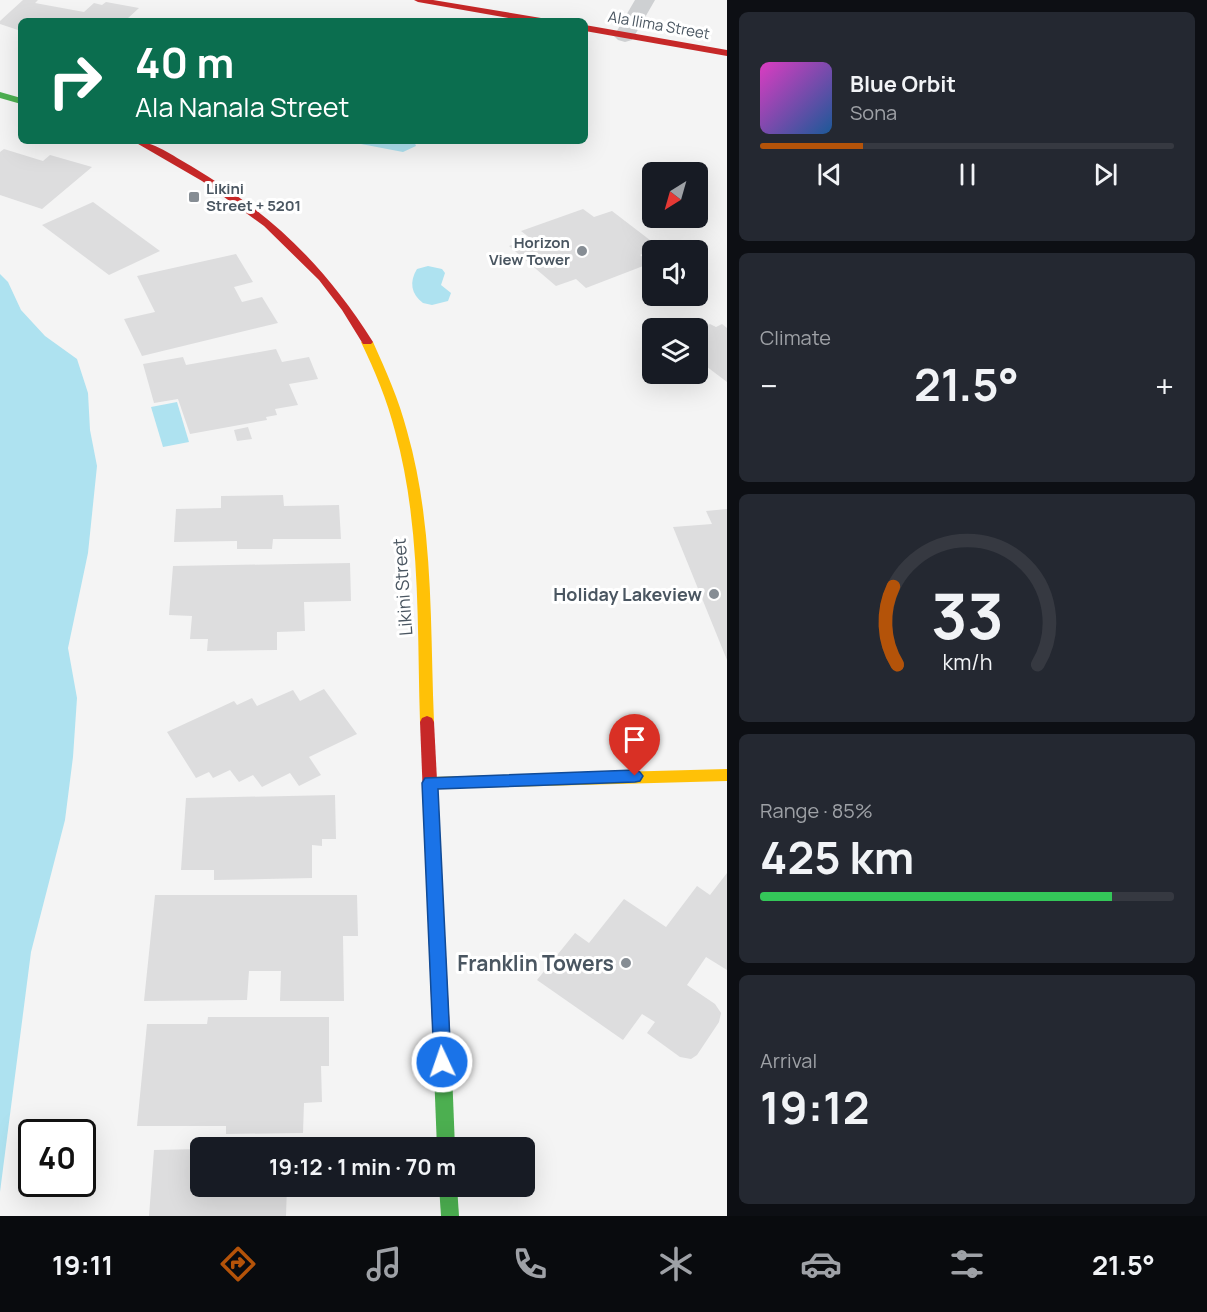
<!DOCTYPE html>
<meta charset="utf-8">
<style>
:root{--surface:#171b24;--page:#242831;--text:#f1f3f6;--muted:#9ea1a6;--line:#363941;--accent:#b45309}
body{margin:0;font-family:Manrope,sans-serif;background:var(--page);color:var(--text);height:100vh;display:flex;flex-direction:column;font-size:22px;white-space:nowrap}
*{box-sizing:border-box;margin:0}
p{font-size:20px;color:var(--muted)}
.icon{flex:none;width:33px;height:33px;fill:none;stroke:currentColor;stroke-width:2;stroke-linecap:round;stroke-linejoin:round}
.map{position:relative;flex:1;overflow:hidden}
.drawer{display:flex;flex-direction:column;gap:12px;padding:12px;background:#0d0f14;width:480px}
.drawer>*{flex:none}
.top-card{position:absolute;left:18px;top:18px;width:570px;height:126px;border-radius:9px;box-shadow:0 6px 24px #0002;background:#0b6e4f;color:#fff;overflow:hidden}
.needle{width:39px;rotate:217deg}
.tools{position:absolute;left:642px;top:162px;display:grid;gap:12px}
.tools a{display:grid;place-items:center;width:66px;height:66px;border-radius:9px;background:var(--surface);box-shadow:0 6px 24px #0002;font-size:30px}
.speed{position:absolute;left:18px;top:1119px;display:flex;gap:12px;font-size:30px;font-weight:700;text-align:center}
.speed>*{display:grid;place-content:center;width:78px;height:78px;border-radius:50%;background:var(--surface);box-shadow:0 6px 24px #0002;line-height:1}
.speed .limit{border:3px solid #111;border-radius:9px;background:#fff;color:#111}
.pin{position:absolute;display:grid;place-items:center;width:51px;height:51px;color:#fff;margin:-62px -26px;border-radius:50% 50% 50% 0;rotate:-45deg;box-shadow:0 0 6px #0007}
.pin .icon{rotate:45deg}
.me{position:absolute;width:66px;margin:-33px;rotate:357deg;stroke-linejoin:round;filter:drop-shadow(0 0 4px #0008)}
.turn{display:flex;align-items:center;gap:21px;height:126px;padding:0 18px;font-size:27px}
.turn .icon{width:78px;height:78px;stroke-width:2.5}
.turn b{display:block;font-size:42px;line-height:51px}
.big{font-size:45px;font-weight:700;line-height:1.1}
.drawer .tile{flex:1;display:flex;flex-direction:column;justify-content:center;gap:9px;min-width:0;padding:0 21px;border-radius:9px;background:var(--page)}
.drawer .dial{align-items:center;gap:0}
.dial svg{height:156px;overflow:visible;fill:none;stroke:var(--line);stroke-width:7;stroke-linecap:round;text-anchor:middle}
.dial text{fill:var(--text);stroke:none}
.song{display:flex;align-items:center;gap:18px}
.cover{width:72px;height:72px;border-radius:9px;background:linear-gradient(135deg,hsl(310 70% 55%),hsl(210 70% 35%))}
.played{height:6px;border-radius:3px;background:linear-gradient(90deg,var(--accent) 25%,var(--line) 25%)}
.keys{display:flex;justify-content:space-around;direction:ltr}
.heat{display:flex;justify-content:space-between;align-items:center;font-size:33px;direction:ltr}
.charge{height:9px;border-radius:4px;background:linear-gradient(90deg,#34c759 85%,var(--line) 0)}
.trip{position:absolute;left:190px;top:1137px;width:345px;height:60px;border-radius:9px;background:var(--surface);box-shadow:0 6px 24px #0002;font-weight:700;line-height:60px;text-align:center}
.dock{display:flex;height:96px;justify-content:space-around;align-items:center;background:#090b0e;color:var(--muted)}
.dock .icon{width:42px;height:42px}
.dock .active{color:var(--accent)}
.dock b{font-size:27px;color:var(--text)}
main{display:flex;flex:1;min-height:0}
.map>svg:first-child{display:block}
.water{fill:#aee2f0}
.building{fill:#ddddde}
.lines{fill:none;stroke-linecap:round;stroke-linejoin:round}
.street{fill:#ced0d2;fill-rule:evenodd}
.fast{fill:#4caf50;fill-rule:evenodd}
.slow{fill:#ffc107;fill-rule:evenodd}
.jam{fill:#c62828;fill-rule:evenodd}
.route{fill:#1a73e8;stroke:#114b97;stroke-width:1.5}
.poi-dot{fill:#868d94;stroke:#fff;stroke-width:2}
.labels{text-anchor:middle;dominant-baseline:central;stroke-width:6;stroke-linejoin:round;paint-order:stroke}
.far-street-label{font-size:15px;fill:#4a5661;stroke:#fff}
.far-poi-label{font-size:15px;font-weight:bold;fill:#4a5661;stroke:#fff;text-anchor:start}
.street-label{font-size:18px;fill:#4a5661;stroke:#fff}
.poi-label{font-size:18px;font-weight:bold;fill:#4a5661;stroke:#fff;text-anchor:end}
.near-poi-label{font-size:21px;font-weight:bold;fill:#4a5661;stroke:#fff;text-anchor:end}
</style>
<main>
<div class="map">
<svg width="727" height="1216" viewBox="0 0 727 1216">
<rect width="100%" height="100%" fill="#f4f4f4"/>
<g class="water">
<path d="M360,141H414L416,146L403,152L361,144Z"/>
<path d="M428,266L442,269L445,273L441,285L451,293L448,301L432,305L423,303C411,294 409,282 417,269Z"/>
<path d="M0,274L8,282L21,310L45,336L77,359L88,393L90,430L97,466L88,553L68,648L77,698L73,757L65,820L31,952L0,1192Z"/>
<path d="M177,402L189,442L163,447L151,407Z"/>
</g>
<g class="building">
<path d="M23,0H38L35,3L84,12L94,3L102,5L106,2L139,8L127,19L131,21H21V29L18,30L0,24V21Z"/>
<path d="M4,149L43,161L50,155L92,167L42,209L0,195V152Z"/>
<path d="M93,202L160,251L109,275L42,225Z"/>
<path d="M583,209L594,217L612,211L659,247L640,255L651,263L586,288L576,279L556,286L509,246L530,238L521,231Z"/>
<path d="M236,254L253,282L234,287L242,302L262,297L278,323L142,356L124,319L155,312L137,276Z"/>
<path d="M710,324L716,327L722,324L727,328V382L698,360V342L704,338L698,334V330Z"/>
<path d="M276,349L282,362L309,357L318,379L289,384L298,405L275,409L277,415L266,417L267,420L190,434L178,399L154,403L143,364L183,357L186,365Z"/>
<path d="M248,427L252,439L237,441L234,430Z"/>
<path d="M283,495L284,506L339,505L341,539H273L272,549H237V541L174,542L176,509L221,508V496Z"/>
<path d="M727,509V660L673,527L712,524L706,511Z"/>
<path d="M350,563L351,601L304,602L305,631L277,632V650L207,651L208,639H190L192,616L169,615L173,566Z"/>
<path d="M324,689L357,734L309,757L321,775L299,786L290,773L262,787L253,775L239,782L230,770L213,778L209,772L196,778L167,732L234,701L237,705L252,698L257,706L293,690L300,701Z"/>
<path d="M335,795L336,839H322V846L312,845V878L214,880V870H181L186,798Z"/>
<path d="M727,873V970L706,957L687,985L715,1004L721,1013L719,1022L697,1055L691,1059L680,1057L647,1033L655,1022L642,1014L623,1040L537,980L575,933L589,943L624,899L666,927L697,886L710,895Z"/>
<path d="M155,895H357L358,936H343L344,1001H280L281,971H249L247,1000L144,1001Z"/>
<path d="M208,1017H329V1066H321L322,1102L304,1103L303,1133L226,1134V1126H137L147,1024H207Z"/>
<path d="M201,1149V1186H287L286,1216H149L154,1150Z"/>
</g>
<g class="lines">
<path class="street" d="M635,0H655L632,40L625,42L618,40L614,36Z"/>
<g class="fast">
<path d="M0,92L21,98V104L0,98Z"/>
<path d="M443,1064L449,1066L452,1072L455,1148H437L434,1072L437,1066Z"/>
<path d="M439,1186H457L459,1216H441Z"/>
</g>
<g class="slow">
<path d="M367,339L373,342C386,371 399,400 407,431C434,525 430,626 434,722L432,726L427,728L422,726L420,722C417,626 421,525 395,431C387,400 375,371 361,342Z"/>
<path d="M727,769V781L430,789L425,787L423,783L425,779L430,777Z"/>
</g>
<g class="jam">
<path d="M414,0H433L541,18L545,21H526L418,2Z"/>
<path d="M585,25L727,50V56L585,31Z"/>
<path d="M133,141C154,141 173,156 191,166C270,213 324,264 373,342L371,344H363L342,310L319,280L264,226L202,181Z"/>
<path d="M427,716L432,718L434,722L452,1072L449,1078L443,1080L437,1078L434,1072L420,722L422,718Z"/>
</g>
</g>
<path class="route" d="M635,770L640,772L643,776L640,781L635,782L438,789L451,1062L449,1068L442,1070L436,1068L434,1062L422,783L425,778Z"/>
<g class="poi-dot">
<rect x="188" y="191" width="12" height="12" rx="3"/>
<circle cx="582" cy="251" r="6"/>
<circle cx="714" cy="594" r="6"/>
<circle cx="626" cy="963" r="6"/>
</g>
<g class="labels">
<g class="far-street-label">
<text transform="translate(659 25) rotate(10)">Ala Ilima Street</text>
</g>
<g class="far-poi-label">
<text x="206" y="188">Likini<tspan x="206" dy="17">Street + 5201</tspan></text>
<text x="570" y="242" text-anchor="end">Horizon<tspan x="570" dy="17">View Tower</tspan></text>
</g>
<g class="street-label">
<text transform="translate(402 587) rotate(-94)">Likini Street</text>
</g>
<g class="poi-label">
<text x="702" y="594">Holiday Lakeview</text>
</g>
<g class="near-poi-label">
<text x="614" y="963">Franklin Towers</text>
</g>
</g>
</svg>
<div class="tools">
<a><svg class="needle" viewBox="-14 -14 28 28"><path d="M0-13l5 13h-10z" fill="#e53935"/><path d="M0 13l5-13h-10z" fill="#9ea1a6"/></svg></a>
<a><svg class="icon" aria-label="sound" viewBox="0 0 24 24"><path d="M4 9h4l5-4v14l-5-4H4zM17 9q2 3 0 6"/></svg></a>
<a><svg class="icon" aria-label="layers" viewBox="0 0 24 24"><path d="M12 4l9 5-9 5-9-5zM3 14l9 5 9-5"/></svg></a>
</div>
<div class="speed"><div class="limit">40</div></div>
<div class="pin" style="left:635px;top:776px;background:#d93025"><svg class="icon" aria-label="arrive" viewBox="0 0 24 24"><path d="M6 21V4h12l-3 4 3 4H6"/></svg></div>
<svg class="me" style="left:442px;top:1062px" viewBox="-20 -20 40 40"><circle r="17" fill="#1a73e8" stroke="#fff" stroke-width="3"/><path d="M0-11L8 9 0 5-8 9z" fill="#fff"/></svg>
<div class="trip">19:12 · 1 min · 70 m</div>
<div class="top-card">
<div class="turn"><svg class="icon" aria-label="right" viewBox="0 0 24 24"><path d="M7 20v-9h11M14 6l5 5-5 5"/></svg><div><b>40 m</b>Ala Nanala Street</div></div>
</div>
</div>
<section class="drawer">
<div class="tile">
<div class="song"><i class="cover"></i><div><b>Blue Orbit</b><p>Sona</p></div></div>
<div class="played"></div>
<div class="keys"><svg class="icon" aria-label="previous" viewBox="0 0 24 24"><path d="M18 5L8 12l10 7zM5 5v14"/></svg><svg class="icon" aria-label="pause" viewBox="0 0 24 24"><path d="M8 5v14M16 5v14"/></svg><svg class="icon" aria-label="next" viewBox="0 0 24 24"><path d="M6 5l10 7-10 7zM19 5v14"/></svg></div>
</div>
<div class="tile"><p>Climate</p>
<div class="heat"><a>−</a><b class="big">21.5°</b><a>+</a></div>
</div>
<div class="tile dial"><svg viewBox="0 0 100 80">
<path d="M14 69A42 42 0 1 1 86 69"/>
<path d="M14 69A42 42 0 0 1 12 29" stroke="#b45309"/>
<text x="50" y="56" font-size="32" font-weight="700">33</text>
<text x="50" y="72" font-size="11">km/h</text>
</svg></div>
<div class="tile"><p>Range · 85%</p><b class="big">425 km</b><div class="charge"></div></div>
<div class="tile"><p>Arrival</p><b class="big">19:12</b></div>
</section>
</main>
<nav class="dock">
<b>19:11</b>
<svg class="icon active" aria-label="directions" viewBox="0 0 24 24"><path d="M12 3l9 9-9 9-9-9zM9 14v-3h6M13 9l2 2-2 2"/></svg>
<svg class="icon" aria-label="music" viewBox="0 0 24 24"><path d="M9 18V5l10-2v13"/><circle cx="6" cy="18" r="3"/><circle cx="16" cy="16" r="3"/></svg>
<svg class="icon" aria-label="phone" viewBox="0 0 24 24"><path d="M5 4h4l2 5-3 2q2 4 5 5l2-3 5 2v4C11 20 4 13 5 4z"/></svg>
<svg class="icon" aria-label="climate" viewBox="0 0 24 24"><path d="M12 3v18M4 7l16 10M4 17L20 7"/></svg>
<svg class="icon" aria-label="car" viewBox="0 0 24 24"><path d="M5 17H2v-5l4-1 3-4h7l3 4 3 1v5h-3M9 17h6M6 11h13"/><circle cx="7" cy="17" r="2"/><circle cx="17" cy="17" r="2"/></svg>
<svg class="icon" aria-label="filters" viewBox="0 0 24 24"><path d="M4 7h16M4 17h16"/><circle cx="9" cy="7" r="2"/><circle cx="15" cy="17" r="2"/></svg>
<b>21.5°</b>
</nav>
